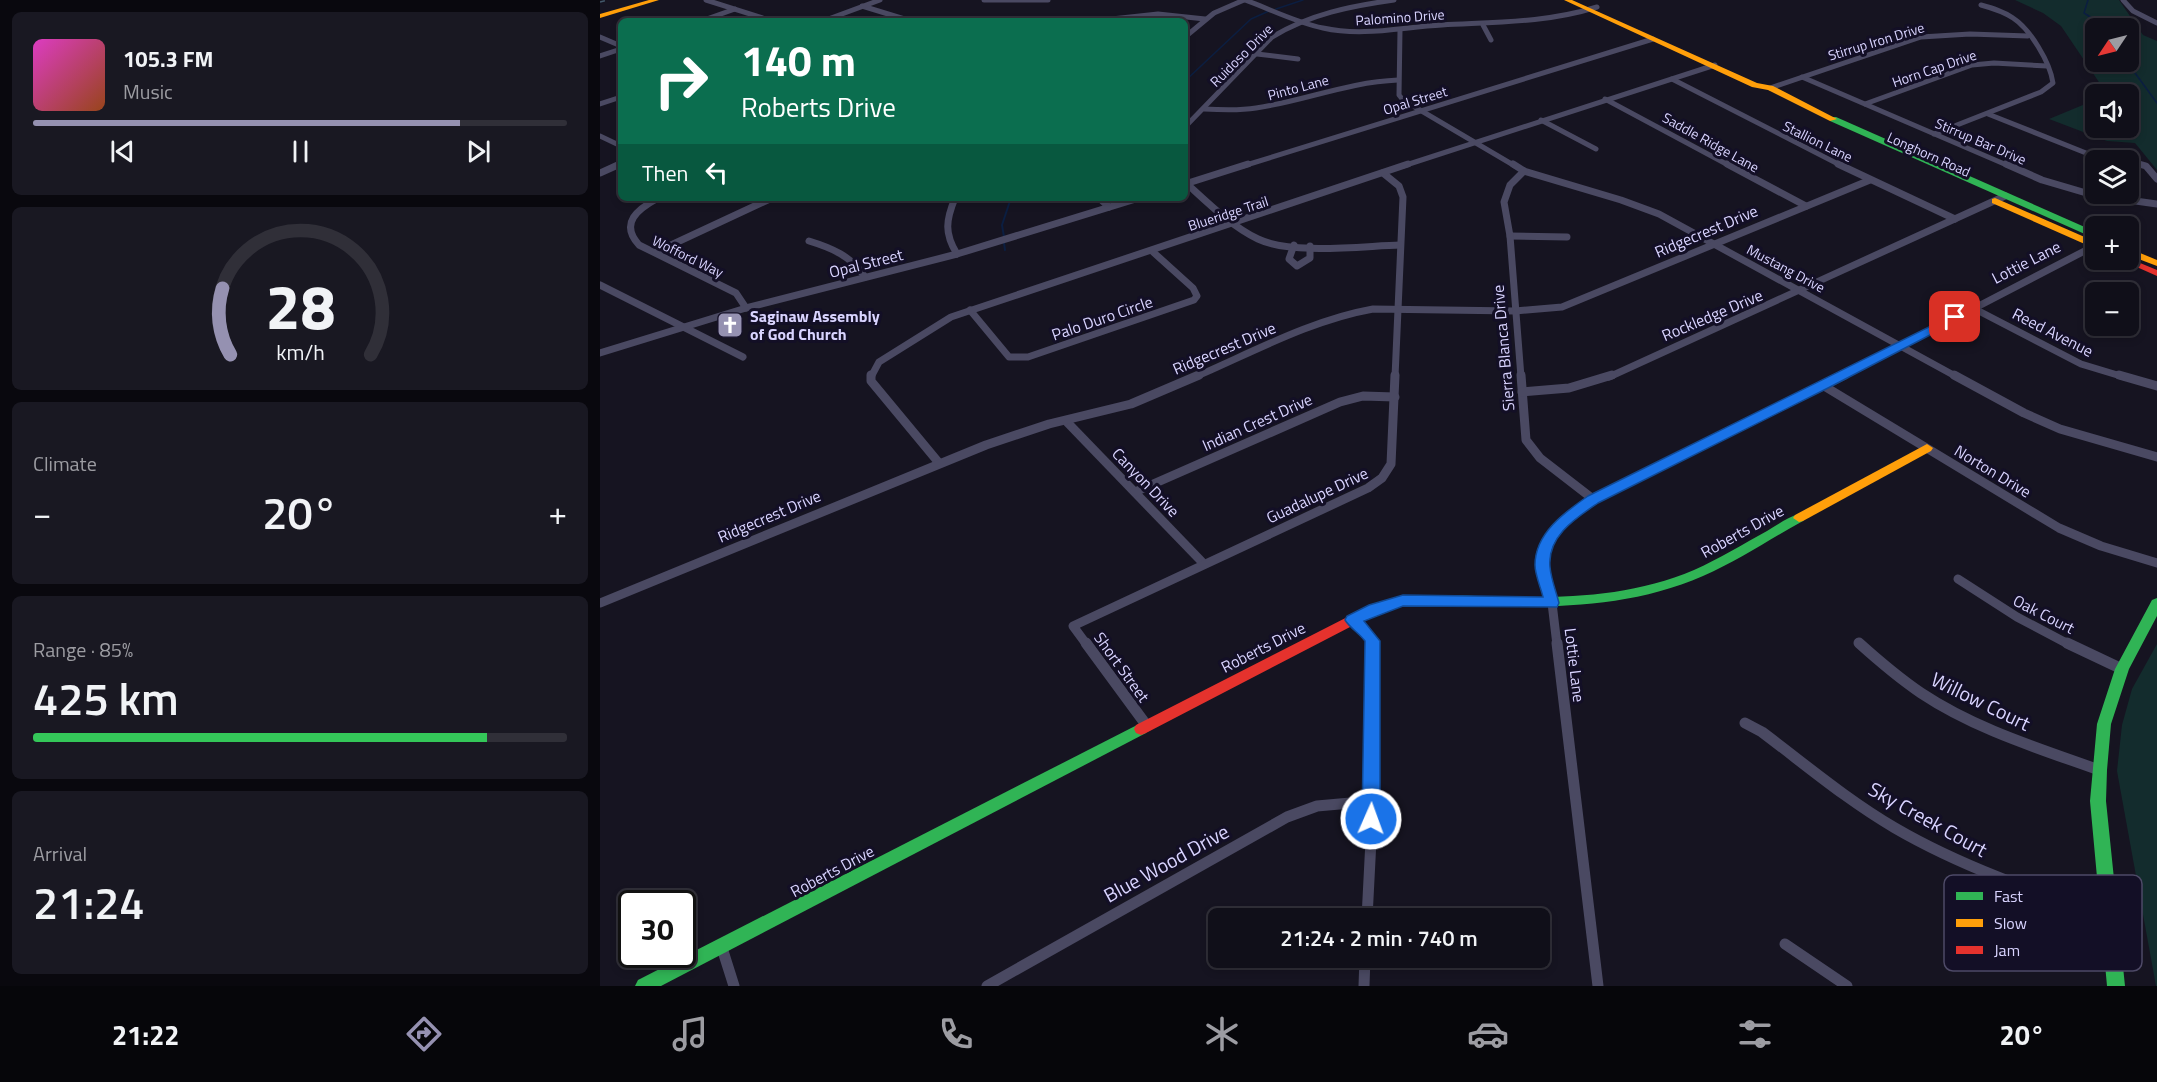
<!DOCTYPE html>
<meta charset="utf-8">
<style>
:root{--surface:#100f19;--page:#191822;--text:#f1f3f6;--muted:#9c9ca2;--line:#302f38;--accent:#9591b1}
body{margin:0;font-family:"Titillium Web",sans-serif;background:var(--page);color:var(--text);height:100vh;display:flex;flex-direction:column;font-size:22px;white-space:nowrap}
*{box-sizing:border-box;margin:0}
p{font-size:20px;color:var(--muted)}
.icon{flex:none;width:33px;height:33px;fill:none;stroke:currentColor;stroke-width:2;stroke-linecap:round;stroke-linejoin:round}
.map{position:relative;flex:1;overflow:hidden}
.side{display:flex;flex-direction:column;gap:12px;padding:12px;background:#09080e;width:600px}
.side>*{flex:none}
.top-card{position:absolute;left:18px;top:18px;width:570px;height:183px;border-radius:9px;box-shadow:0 3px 9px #0003,0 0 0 2px var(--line);background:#0b6e4f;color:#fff;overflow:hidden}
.needle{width:39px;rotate:235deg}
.buttons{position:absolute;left:1485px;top:18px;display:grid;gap:12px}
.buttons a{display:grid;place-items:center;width:54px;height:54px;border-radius:9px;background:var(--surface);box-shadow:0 3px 9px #0003,0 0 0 2px var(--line);font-size:30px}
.speed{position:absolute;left:18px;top:890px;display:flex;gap:12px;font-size:30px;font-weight:700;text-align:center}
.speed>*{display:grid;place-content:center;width:78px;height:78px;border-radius:50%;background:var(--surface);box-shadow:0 3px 9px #0003,0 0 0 2px var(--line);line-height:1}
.speed .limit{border:3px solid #111;border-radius:9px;background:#fff;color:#111}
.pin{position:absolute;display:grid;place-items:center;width:51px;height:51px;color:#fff;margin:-26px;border-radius:12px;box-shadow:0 3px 9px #0006}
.me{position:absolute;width:66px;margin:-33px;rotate:2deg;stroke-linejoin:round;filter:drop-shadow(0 0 4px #0008)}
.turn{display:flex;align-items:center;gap:21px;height:126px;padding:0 24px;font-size:27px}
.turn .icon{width:78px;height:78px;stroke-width:2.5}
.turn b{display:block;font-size:42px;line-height:51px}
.then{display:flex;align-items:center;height:57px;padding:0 24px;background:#0003;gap:12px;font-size:22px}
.big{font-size:45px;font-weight:600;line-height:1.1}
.side .tile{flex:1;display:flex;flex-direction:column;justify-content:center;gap:9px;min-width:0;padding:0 21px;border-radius:9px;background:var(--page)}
.side .dial{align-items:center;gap:0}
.dial svg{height:156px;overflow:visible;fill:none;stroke:var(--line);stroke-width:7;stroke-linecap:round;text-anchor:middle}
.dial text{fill:var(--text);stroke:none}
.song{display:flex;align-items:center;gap:18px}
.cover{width:72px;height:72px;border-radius:9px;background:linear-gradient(135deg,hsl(310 70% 55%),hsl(20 70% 35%))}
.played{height:6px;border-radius:3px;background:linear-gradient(90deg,var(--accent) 80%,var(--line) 80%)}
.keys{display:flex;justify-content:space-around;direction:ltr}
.heat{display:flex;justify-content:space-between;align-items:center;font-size:33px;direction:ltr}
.charge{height:9px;border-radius:4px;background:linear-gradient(90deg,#34c759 85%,var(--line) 0)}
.trip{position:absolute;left:608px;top:908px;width:342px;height:60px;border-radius:9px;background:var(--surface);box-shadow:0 3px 9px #0003,0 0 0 2px var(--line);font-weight:600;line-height:60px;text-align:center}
.dock{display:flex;height:96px;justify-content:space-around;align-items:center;background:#06060a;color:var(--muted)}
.dock .icon{width:42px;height:42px}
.dock .active{color:var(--accent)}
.dock b{font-size:27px;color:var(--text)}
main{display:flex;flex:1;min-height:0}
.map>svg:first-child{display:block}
.green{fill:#132c2d;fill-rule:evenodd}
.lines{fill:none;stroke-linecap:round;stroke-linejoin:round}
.stream-far1{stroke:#0b1e41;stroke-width:1.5}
.stream{stroke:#0b1e41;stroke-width:2}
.street-far3{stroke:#4a4962;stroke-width:5}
.street-far2{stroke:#4a4962;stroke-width:7}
.street-far1{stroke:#4a4962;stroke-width:9}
.street{stroke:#4a4962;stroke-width:11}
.fast{fill:#30b455;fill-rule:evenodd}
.slow{fill:#ff9f0a;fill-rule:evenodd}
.jam{fill:#e5322d;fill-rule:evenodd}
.rail{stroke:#43596b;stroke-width:1.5;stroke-dasharray:5 4.5;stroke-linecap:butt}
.route{fill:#1a73e8;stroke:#114b97;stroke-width:1.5}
.labels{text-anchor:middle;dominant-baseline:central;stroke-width:6;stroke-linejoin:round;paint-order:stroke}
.far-street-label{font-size:14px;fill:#d9d4ff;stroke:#130f26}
.street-label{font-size:16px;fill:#d9d4ff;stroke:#130f26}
.poi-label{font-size:16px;font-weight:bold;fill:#d9d4ff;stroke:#130f26;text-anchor:start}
.near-street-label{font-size:20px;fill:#d9d4ff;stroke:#130f26}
.key{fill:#130f26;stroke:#4e4a67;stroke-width:1.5}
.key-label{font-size:16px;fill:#d9d4ff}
</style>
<main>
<section class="side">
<div class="tile">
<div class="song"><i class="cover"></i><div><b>105.3 FM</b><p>Music</p></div></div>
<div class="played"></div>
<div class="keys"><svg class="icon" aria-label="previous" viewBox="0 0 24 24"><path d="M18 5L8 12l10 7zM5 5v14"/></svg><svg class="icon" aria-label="pause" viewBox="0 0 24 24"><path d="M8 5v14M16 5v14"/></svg><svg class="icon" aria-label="next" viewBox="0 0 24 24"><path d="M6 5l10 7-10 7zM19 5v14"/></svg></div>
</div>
<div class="tile dial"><svg viewBox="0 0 100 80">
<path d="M14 69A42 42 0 1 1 86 69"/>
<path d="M14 69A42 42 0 0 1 10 35" stroke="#9591b1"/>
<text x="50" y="56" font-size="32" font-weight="700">28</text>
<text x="50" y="72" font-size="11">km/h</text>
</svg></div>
<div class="tile"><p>Climate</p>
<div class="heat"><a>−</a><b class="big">20°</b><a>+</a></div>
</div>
<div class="tile"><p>Range · 85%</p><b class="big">425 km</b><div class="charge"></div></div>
<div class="tile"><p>Arrival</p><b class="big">21:24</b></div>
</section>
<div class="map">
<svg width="1557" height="986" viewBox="0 0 1557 986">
<rect width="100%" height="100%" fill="#161421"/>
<g class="green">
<path d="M1415,0H1519L1543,35L1557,41V170L1535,143L1507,141L1449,119L1495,100L1496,128H1528V94H1507L1461,26L1443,13ZM1496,28H1528V62H1496Z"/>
<path d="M1557,644V986H1556L1517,771L1522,725L1532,689Z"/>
</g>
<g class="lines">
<g class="stream-far1">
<path d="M1488,0L1484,13L1504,26L1502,28"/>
<path d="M676,9L703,0"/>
<path d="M1527,62L1557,103"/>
<path d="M585,81L651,19L669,11"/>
</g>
<g class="stream">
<path d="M404,237L402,225L411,198"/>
<path d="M404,243L405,250"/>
</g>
<g class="street-far3">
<path d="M106,0L172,21"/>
<path d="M384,0H448"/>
<path d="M645,0C670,9 697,23 723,28C763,37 802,27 842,25C895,22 946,23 997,7"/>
<path d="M1523,0L1533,11L1557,23"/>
<path d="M262,6L311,21"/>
<path d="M101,21L135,9"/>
<path d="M223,21L280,0"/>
<path d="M493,21L558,14L605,19"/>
<path d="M883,25L891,40"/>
<path d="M800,30L799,95L803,100L915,166"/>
<path d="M0,37L21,46"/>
<path d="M585,37L614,13L644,0"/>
<path d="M657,54L698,59"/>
<path d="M0,56L21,49"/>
<path d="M1202,77L1409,166"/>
<path d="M1072,79L1242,166"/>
<path d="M1170,88L1321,37L1370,34L1428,36"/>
<path d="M1005,99L1130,166"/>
<path d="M0,104L21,97"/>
<path d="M1265,104L1372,65L1394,63L1447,66"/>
<path d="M604,109C621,110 638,111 656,108C704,101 748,82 798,80"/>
<path d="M1388,114L1491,155L1515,160"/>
<path d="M941,120L996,149"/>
<path d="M585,127L672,37C710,14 751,6 794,0"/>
<path d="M1334,134L1441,92L1453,83C1450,62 1430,29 1413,18C1403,11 1392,8 1381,5"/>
<path d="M0,136L21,146"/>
<path d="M1528,162L1546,166"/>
<path d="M16,166L21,164"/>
<path d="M643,166L1053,39"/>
<path d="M803,166L1115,65"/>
</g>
<g class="street-far2">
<path d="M913,164L924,171L1021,200L1059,214L1357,377"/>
<path d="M1127,164L1206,206"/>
<path d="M1238,164L1355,219"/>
<path d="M1406,164L1442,180L1493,195L1557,204"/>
<path d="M1539,164L1546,166L1557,179"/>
<path d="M0,173L20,164"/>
<path d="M783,173L799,186L803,197L795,377"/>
<path d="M585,182C607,202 631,226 658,239C692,255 762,246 800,245"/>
<path d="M585,184L648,164"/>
<path d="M58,198C38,209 19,223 39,245L136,293L146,308"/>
<path d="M355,198C346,220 344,233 357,254"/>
<path d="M499,198L509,207"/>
<path d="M910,236L967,237"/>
<path d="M209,241C232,248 251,256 265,277"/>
<path d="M694,245L689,259L697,266L710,258V246"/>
<path d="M56,252L172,198"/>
<path d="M0,285L143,357"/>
<path d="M1373,308L1481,364L1524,377"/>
<path d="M370,310L409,357H428L594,300L597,296L593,288L552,251"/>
<path d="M0,353L146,308L357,254L539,198"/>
<path d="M271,377L279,362L351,317L808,164"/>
<path d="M595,377C653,352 711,320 773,309L915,311L962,307L1270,180"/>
<path d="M921,377L910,236L904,202L910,185L924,171"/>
<path d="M1009,377L1405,196"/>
<path d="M1242,377L1496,245"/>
</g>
<g class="street-far1">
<path d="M271,375V381L339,463"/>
<path d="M921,375L926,440L940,458L993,499"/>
<path d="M1354,375L1424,413L1460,429L1557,457"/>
<path d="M1519,375L1557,386"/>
<path d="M1224,386L1459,528L1501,546L1557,563"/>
<path d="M922,392L969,388L1012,375"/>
<path d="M466,421L604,564"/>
<path d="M535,492L740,402L763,396L795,397"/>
<path d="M1358,579L1417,617L1470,645"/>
<path d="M0,603L386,445L449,424L531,404L599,375"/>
<path d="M753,620L764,629L772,645"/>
<path d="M1259,643L1261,645"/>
<path d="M487,645L473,626L768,488L782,478L791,464L795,375"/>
<path d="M957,645L952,603L943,570L944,555L947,544L959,526L993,499L1245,375"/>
</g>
<g class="street">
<path d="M486,643L547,726"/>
<path d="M957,643L998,986"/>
<path d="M1259,643C1279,661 1299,678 1321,693C1375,729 1438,748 1499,770"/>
<path d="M1467,643L1522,669"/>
<path d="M1145,723L1162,732C1206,765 1247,800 1295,828C1362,867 1436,892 1509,917"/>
<path d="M767,918L773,801L772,643"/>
<path d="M1185,944L1247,986"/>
<path d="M122,948L134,986"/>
<path d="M387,986L687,817L717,806L773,801"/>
<path d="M764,986L765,957"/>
</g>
<g class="fast">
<path d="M1230,117H1236L1496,232V239L1230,121Z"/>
<path d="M1199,514L1203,515L1205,518L1203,521C1170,539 1138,561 1103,576C1023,611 936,608 850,605L845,603L843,600L845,597L850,595C932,598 1017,603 1094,570C1119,559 1143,544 1167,531C1177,525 1188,517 1199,514Z"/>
<path d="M1557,598V616L1529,669L1511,724L1507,770L1506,801L1525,986H1507L1490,801L1497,724L1515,669L1552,600Z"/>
<path d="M541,723L546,725L548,729L546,733L61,986H35L38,980Z"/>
</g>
<g class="slow">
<path d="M49,0H59L0,18V14Z"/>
<path d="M964,0H972L1157,83L1173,86L1237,119L1230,121L1168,90L1152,87Z"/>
<path d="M1395,198L1496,242V249L1392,203V199Z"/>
<path d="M1528,248L1557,260V266L1528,255Z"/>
<path d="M1327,444L1333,448L1331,451L1203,521L1199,522L1193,518L1195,515Z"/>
</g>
<g class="jam">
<path d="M1528,258L1557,270V276L1521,260H1528Z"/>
<path d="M850,595L855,597L857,600L855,603L801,606L779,612L546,733L541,735L536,733L534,729L536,725L769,606L801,596Z"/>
</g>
<path class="rail" d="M0,2L8,0"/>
</g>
<path class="route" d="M1355,314L1359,315V320L1228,388L998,503C976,518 947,536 950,567C951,579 956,591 959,603L957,607L803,606L764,621L780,641V819L778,825L771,827L765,825L762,819L765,641C759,633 750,628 745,620L747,616L769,605L803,595L943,597C941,588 935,575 935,565C935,533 965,512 988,496Z"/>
<defs>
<g id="church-square" transform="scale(1.35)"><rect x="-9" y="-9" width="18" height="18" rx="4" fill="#9591b1" stroke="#130f26"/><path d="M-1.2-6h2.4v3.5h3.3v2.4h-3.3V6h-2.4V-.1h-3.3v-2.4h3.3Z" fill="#fff"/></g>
</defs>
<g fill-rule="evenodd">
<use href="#church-square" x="130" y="325"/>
</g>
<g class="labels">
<g class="far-street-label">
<text transform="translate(800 17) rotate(-4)">Palomino Drive</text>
<text transform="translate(1276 41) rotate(-17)">Stirrup Iron Drive</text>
<text transform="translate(641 55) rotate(-45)">Ruidoso Drive</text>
<text transform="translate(1334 68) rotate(-19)">Horn Cap Drive</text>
<text transform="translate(698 87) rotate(-15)">Pinto Lane</text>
<text transform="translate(815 100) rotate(-17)">Opal Street</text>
<text transform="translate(1218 141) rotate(26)">Stallion Lane</text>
<text transform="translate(1381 141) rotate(23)">Stirrup Bar Drive</text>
<text transform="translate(1111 142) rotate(29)">Saddle Ridge Lane</text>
<text transform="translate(1329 154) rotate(24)">Longhorn Road</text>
<text transform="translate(628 213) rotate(-18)">Blueridge Trail</text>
<text transform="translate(88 256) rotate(26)">Wofford Way</text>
<text transform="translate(1186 268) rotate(28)">Mustang Drive</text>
</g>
<g class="street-label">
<text transform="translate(1106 231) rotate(-23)">Ridgecrest Drive</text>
<text transform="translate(1426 262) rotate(-27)">Lottie Lane</text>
<text transform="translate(266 263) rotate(-14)">Opal Street</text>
<text transform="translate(1112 315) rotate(-23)">Rockledge Drive</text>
<text transform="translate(502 318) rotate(-19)">Palo Duro Circle</text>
<text transform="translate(1453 332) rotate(27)">Reed Avenue</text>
<text transform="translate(624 348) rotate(-23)">Ridgecrest Drive</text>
<text transform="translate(903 348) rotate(-95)">Sierra Blanca Drive</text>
<text transform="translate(657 422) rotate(-24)">Indian Crest Drive</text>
<text transform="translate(1393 471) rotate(31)">Norton Drive</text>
<text transform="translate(546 482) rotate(46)">Canyon Drive</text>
<text transform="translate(717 495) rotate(-25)">Guadalupe Drive</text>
<text transform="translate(169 516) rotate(-23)">Ridgecrest Drive</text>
<text transform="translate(1142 531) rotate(-29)">Roberts Drive</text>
<text transform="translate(1444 614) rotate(27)">Oak Court</text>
<text transform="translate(663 647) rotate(-27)">Roberts Drive</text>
<text transform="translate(975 665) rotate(83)">Lottie Lane</text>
<text transform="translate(522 667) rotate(54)">Short Street</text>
<text transform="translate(232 871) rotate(-28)">Roberts Drive</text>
</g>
<g class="poi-label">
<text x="150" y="316">Saginaw Assembly<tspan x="150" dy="18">of God Church</tspan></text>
</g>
<g class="near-street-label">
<text transform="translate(1381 701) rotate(26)">Willow Court</text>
<text transform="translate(1328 819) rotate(29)">Sky Creek Court</text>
<text transform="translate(566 863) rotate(-29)">Blue Wood Drive</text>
</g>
</g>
<rect x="1344" y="875" width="198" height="96" rx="9" class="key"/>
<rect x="1356" y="892" width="27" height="8" fill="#30b455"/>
<rect x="1356" y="919" width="27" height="8" fill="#ff9f0a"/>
<rect x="1356" y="946" width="27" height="8" fill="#e5322d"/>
<g class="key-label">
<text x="1394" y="902">Fast</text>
<text x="1394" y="929">Slow</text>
<text x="1394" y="956">Jam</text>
</g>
</svg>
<div class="buttons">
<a><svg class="needle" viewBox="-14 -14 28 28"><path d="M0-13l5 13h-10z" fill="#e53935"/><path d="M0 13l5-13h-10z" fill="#9c9ca2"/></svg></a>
<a><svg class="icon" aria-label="sound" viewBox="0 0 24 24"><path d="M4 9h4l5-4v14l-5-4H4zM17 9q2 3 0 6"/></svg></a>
<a><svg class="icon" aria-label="layers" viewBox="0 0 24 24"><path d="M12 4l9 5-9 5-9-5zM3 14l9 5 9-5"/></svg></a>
<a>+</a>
<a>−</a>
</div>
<div class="speed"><div class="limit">30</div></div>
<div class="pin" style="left:1355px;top:317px;background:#d93025"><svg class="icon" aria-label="arrive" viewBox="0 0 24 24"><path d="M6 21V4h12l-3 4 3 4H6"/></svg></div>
<svg class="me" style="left:771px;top:819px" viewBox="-20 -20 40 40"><circle r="17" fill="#1a73e8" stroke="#fff" stroke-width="3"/><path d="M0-11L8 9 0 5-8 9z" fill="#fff"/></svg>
<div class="trip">21:24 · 2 min · 740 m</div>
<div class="top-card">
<div class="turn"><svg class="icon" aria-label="right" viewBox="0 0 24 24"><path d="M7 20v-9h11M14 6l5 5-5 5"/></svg><div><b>140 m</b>Roberts Drive</div></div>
<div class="then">Then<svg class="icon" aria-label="left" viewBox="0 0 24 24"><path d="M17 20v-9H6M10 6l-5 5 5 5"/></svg></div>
</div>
</div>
</main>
<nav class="dock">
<b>21:22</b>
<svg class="icon active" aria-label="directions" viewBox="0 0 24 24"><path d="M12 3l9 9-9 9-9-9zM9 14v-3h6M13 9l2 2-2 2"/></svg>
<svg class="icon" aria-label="music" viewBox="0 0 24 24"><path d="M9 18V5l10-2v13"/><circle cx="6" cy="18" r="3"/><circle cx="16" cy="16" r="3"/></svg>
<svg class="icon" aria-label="phone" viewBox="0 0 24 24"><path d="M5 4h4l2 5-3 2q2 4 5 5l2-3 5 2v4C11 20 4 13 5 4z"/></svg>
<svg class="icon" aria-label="climate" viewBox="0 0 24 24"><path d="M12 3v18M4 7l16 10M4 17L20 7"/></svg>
<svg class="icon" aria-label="car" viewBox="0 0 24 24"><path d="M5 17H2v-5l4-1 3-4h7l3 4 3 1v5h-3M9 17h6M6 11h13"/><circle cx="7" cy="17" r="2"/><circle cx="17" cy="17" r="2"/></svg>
<svg class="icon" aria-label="filters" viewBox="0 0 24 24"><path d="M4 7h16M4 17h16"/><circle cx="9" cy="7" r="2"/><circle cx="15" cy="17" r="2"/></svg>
<b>20°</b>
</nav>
